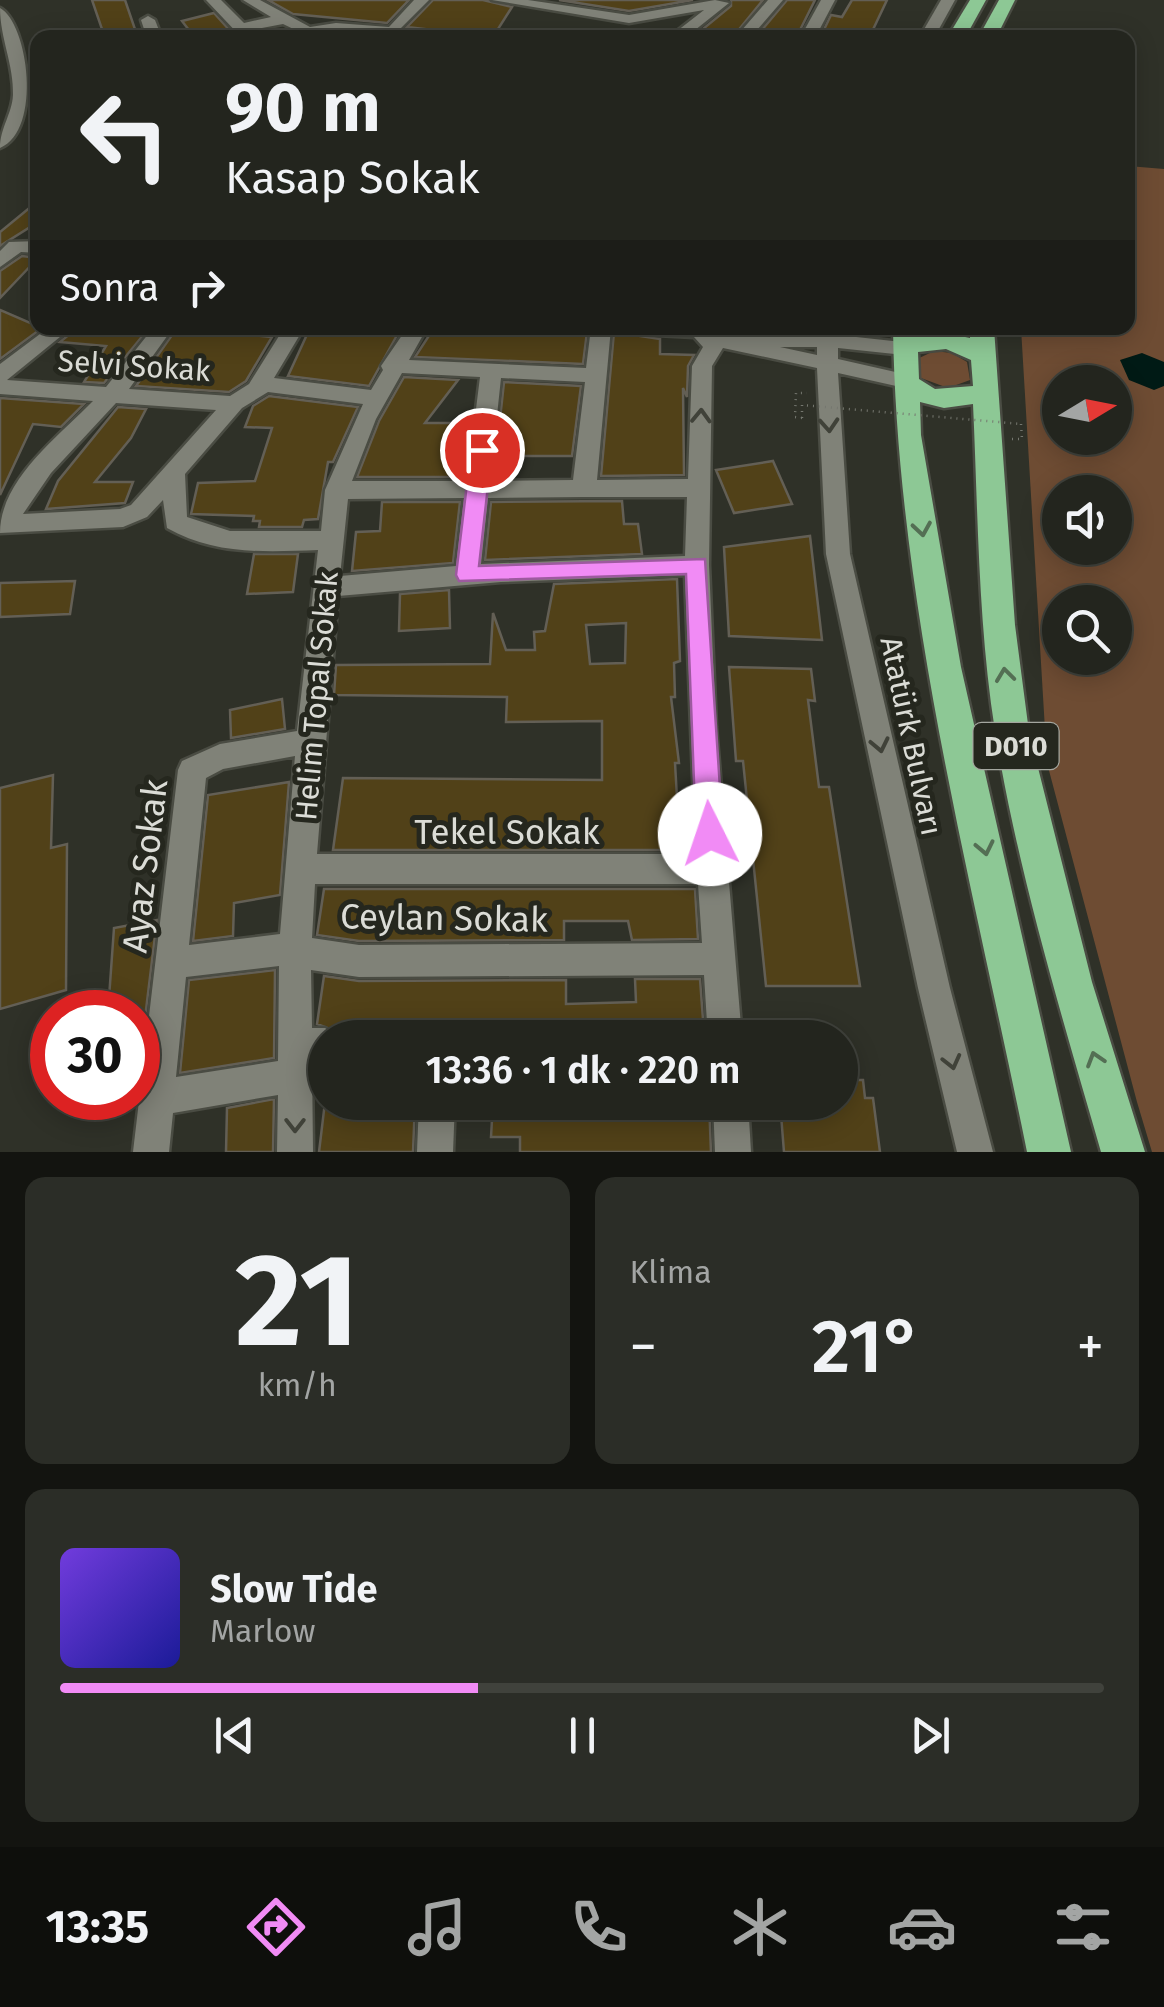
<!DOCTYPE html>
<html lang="tr">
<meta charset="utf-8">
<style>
:root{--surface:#23251e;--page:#2b2d27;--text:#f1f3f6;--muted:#a3a5a4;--line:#40423c;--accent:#f18bf5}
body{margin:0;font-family:"Fira Sans",sans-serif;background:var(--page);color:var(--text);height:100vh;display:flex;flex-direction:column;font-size:38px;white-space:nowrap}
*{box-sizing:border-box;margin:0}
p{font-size:32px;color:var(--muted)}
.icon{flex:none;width:55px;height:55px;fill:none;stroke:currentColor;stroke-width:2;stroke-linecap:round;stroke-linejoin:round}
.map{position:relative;height:1152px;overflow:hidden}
.panel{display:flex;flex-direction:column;gap:25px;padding:25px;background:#131410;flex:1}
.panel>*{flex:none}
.top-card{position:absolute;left:30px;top:30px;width:1105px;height:305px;border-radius:20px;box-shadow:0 5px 25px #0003,0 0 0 2px var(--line);background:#23251e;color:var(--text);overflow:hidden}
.needle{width:65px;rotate:80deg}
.fabs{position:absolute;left:1042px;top:365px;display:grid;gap:20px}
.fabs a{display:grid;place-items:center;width:90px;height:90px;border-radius:50%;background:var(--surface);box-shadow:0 5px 25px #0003,0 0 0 2px var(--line);font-size:50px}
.speed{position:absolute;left:30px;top:990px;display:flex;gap:20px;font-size:50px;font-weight:700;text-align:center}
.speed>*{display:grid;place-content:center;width:130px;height:130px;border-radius:50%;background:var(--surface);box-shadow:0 5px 25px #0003,0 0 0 2px var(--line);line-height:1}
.speed .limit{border:15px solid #d22;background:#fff;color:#111}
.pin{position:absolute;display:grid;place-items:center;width:85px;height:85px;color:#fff;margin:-42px;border:5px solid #fff;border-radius:50%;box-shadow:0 2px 10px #0007}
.me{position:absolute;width:110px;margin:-55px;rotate:356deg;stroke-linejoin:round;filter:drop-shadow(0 0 8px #0008)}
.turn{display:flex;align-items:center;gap:35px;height:210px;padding:0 30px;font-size:45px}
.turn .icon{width:130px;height:130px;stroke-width:2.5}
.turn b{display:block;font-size:70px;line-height:85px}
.then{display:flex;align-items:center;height:95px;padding:0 30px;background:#0003;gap:20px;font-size:38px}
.big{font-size:75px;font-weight:600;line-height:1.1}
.panel .tile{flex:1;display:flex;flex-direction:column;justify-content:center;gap:15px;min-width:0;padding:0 35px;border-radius:20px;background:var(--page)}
.panel .dial{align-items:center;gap:0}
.dial b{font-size:130px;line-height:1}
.song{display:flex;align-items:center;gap:30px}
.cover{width:120px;height:120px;border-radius:15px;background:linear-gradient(135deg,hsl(260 70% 55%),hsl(240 70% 35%))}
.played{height:10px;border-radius:5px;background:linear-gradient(90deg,var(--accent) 40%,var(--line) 40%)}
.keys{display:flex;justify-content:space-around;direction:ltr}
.heat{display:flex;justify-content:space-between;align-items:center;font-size:55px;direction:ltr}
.panel .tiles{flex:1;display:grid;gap:25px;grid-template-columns:1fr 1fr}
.tile:last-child{grid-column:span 2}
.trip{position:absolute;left:308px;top:1020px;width:550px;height:100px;border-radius:50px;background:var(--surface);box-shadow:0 5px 25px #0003,0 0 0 2px var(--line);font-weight:600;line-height:100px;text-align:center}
.dock{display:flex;height:160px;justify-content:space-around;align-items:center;background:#0e0f0c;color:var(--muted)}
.dock .icon{width:70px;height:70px}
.dock .selected{color:var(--accent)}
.dock b{font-size:45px;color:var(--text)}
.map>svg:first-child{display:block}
.green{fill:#6e4c33;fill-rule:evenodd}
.water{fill:#001a15}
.building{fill:#514118;stroke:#635f55;stroke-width:2.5;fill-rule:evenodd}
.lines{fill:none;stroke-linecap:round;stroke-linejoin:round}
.minor-casing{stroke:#4a4c43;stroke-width:5}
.highway-casing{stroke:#4a4c43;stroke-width:5}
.path{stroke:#75776f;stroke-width:2.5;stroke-dasharray:1 5;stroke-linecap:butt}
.minor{fill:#808278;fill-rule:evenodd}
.highway{fill:#8dc895;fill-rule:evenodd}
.path-bridge{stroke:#75776f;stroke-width:2.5;stroke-dasharray:1 5;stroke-linecap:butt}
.oneway{stroke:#404239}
.oneway2{stroke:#546f54}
.route{fill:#f18bf5;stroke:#9d5a9f;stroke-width:2.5}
.labels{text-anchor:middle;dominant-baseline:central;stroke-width:10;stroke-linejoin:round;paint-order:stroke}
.shield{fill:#25271e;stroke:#a4a69f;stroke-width:2.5}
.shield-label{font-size:28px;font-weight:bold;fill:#dbdcd6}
.street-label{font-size:30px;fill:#dbdcd6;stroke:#25271e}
.near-street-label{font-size:35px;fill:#dbdcd6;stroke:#25271e}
</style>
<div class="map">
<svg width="1164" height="1152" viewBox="0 0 1164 1152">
<rect width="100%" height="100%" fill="#2f3128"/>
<g class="green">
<path d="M1128,166L1164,169V1152H1152L1137,1102L1047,763L1021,328H1128ZM1060,382H1115V438H1060ZM1060,492H1115V548H1060ZM1060,602H1115V658H1060Z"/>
<path d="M934,351L952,353L967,362L970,380L948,388L921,378L915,360Z"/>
</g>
<path class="water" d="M1142,353L1164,362V386L1154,390L1129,380L1120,360Z"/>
<g class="building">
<path d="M92,0H125L138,38H105Z"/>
<path d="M268,0H409L387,23L293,14Z"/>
<path d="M433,0H483L512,7L493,37L407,27Z"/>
<path d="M559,0H693L629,11Z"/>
<path d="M731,0H763L732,38H692L731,6Z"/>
<path d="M787,0H815L796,38H755Z"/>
<path d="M852,0H887L869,38H820L831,15L842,17Z"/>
<path d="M214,13L232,33L195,38L182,21Z"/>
<path d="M38,201V222L0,246V232Z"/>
<path d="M22,256L38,258L0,298V271Z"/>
<path d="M0,310L42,328L0,359Z"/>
<path d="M77,328H149L104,383L84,382L106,346L60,342Z"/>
<path d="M177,328H223L221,332L272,337L246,381L229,392L136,386Z"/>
<path d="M310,328H401L369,386L288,376Z"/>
<path d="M434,328L587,332L583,364L415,357Z"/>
<path d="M614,332L660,339V354L694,355L688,366L687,397L683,388L684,475L601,476Z"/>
<path d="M404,377L458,380L425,423H470L464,477H357L379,421Z"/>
<path d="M504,382L581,386L572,456H496Z"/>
<path d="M269,396L358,407L333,462H328L318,519L304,520L302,527H259L260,521H253L254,516L191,514L198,483L255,481L272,428L245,427L253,406Z"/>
<path d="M0,398L84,404L61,427L33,424L0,495Z"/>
<path d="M118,407L146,409L131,438L95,482H133L125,503L46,509L58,481Z"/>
<path d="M773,461L792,504L734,513L716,470Z"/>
<path d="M622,501L624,524H638L642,554L485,560L491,502Z"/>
<path d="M382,502H460L453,563L352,571L356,532L380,531Z"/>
<path d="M810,536L822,640L729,636L724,547Z"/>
<path d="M254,554H298L293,592L247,594Z"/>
<path d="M677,579L680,661L674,663L675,697H671L679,763H675L680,850H333L343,778L602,780V721L506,722L507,697L334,695L336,665L490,664L493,613L506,650H535L534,632L545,631L554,584ZM626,623L625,663L590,664L586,625Z"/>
<path d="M75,581L70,614L0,617V583Z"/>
<path d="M449,590L450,628L399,631L400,594Z"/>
<path d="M729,667L811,669L815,701L808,700L819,787H829L860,986H766L743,761H736Z"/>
<path d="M282,699L285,729L231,738L230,710Z"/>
<path d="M53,775L51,848L67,844L66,990L0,1009V788Z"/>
<path d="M289,782L280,895L234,903L233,936L193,941L208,795Z"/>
<path d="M324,889H695L698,939L632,940L628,921H564V940L359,941L317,935Z"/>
<path d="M157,920L138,1075V1012H108L114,928Z"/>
<path d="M275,970L274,1058L180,1073L189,980Z"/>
<path d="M324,976L359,981L566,980V1004L636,1002L635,979H700L704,1033L525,1038V1030L337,1032L317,1024Z"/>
<path d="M840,1080H863L865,1098H873L880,1152H784L780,1102H840Z"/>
<path d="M274,1099L273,1152H226L227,1108Z"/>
<path d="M325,1102H415L413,1152H319Z"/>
<path d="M493,1102H709L711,1152H520V1137H491Z"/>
</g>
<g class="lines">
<g class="minor-casing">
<g id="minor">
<path d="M206,0H221L244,23L271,17L243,0H260L310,27L336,23L389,27L414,0H429L393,36L336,31L308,36L283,24L251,30L258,38H242Z"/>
<path d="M492,0H528L629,15L715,0L729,3L685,38H668L704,10L629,23Z"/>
<path d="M768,0H783L750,38H735Z"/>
<path d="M821,0H835L815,38H800Z"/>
<path d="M941,0H955L934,38H919Z"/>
<path d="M0,8C28,23 43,130 0,148C0,128 12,114 13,95C14,65 0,38 0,8Z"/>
<path d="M148,16L155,20L162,38H147L141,20Z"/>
<path d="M38,241V253L21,252L0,267V251L9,242Z"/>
<path d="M48,328H71L7,380L106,387L153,328H173L129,389L230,396L249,384L284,328H304L274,378L371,390L383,370L381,366L407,328H427L409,360L586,368L591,328H611L597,480L688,479L692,366L703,347L694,337L637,334L627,328H708L712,331L714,328H734L731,333H818V328H838V335L911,343V353L904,355L838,348V359L913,376L916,381L905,388L838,373L850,554L950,988L993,1152H957L918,988L826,554L817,368L723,348L712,366L709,565L716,727L742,1038H708L704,975L359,977L311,970L312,1028H325L339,1038H325V1062H312L313,1152H277L278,1095L173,1113L169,1152H133L178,770L182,761L220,744L297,731L318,550C265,552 214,555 167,528L163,500L147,517L123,527L0,533C0,480 58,437 93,401L0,394V364ZM780,347H817V355ZM402,373L480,377L467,481H352L376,419ZM501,378L585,382L573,480L490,481ZM268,392L363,404L325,490L321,531H230L187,517L185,474L242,408ZM116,403L216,410L131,505L120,509L23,514L51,473ZM583,497H687L685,556L481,564L488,498ZM464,498L456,566L340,576L348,499ZM685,575L696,854H317L338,596L501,582ZM295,756L280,934L189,945L206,778L223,769ZM315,884H698L702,943L359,945L312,938ZM279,966L278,1061L176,1077L186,977Z"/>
<path d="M419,1102H455L453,1152H417Z"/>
<path d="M713,1102H748L751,1152H715Z"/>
</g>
</g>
<g class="highway-casing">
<g id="highway">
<path d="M970,0H986L965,38H947Z"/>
<path d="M999,0H1015L996,38H978Z"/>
<path d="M893,328H917V336L946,333L970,338V328H994L1015,625L1029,732L1092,982L1145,1152H1101C1062,1017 1017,869 995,731C978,623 978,512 973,404L944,408L920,402L921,435L961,667L1071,1152H1027C972,881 897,602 893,328ZM946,349L971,360L973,386L935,389L919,379L918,352Z"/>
</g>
</g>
<g class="path">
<path d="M802,418L795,417L796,393H807"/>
<path d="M1012,439H1022L1021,424"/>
</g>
<use href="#minor" class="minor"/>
<use href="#highway" class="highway"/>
<path class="path-bridge" d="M802,418V405L1021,424"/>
</g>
<defs><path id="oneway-chevron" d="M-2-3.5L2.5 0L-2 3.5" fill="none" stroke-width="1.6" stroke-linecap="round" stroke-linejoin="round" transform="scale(2.5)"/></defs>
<g class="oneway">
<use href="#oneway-chevron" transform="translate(701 416) rotate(-88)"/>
<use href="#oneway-chevron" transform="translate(829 425) rotate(86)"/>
<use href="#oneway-chevron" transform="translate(880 745) rotate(78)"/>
<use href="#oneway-chevron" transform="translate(952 1062) rotate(76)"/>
<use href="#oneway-chevron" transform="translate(295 1125) rotate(90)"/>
</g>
<g class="oneway2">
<use href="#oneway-chevron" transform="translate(922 529) rotate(81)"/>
<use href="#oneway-chevron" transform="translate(1005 675) rotate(-97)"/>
<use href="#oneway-chevron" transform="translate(985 848) rotate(78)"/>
<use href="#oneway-chevron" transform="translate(1095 1059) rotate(-107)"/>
</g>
<path class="route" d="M482,443L492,450L479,566L705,559L723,834L719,843L710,847L700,843L696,834L686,574L459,581L456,575L471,450Z"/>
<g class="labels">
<rect class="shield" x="973.5" y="723" width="85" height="46" rx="8"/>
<g class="shield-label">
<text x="1016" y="746">D010</text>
</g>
<g class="street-label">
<text transform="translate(134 366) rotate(4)">Selvi Sokak</text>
<text transform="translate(317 696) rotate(-85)">Helim Topal Sokak</text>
<text transform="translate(911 736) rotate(78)">Atatürk Bulvarı</text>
</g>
<g class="near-street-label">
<text x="507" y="832">Tekel Sokak</text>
<text transform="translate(145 866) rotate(-83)">Ayaz Sokak</text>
<text transform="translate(444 918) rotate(1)">Ceylan Sokak</text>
</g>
</g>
</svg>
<div class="fabs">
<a><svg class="needle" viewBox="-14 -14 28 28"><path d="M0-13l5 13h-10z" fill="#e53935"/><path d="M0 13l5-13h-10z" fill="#a3a5a4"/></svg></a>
<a><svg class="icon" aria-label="sound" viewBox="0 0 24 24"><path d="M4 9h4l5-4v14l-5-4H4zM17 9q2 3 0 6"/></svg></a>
<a><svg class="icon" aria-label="search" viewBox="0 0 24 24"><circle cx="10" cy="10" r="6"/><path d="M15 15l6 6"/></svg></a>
</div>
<div class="speed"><div class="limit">30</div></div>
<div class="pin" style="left:482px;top:450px;background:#d93025"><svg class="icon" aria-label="arrive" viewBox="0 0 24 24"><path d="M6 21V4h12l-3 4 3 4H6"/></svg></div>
<svg class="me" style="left:710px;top:834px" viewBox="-20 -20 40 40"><circle r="19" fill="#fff"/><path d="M0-13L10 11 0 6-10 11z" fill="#f18bf5"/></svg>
<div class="trip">13:36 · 1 dk · 220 m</div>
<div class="top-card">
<div class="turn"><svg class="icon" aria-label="left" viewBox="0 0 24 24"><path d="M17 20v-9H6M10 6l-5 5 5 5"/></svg><div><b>90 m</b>Kasap Sokak</div></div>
<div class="then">Sonra<svg class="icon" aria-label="right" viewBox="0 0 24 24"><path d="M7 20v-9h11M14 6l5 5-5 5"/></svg></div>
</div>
</div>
<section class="panel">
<div class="tiles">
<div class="tile dial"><b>21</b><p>km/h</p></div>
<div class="tile"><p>Klima</p>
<div class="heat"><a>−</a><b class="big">21°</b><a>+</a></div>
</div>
<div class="tile">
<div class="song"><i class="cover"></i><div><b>Slow Tide</b><p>Marlow</p></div></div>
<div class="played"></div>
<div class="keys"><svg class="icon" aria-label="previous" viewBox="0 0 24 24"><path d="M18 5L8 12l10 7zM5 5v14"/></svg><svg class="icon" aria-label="pause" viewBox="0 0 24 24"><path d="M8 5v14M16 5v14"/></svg><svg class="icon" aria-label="next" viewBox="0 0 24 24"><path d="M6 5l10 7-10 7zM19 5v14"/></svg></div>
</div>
</div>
</section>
<nav class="dock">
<b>13:35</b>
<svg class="icon selected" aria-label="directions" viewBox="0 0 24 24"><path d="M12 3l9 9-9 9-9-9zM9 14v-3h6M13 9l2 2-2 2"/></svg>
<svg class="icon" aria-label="music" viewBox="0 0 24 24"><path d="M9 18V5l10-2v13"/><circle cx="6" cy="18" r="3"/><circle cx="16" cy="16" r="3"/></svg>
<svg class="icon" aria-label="phone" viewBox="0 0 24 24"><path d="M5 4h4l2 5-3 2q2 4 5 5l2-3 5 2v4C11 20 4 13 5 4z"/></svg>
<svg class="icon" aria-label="climate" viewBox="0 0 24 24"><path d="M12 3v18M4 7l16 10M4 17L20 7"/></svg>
<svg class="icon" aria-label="car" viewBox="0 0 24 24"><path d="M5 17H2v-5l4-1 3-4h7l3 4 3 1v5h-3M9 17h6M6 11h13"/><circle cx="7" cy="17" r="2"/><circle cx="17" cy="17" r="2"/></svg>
<svg class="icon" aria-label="filters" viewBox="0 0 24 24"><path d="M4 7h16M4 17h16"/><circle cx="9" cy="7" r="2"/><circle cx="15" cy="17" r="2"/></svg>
</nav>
